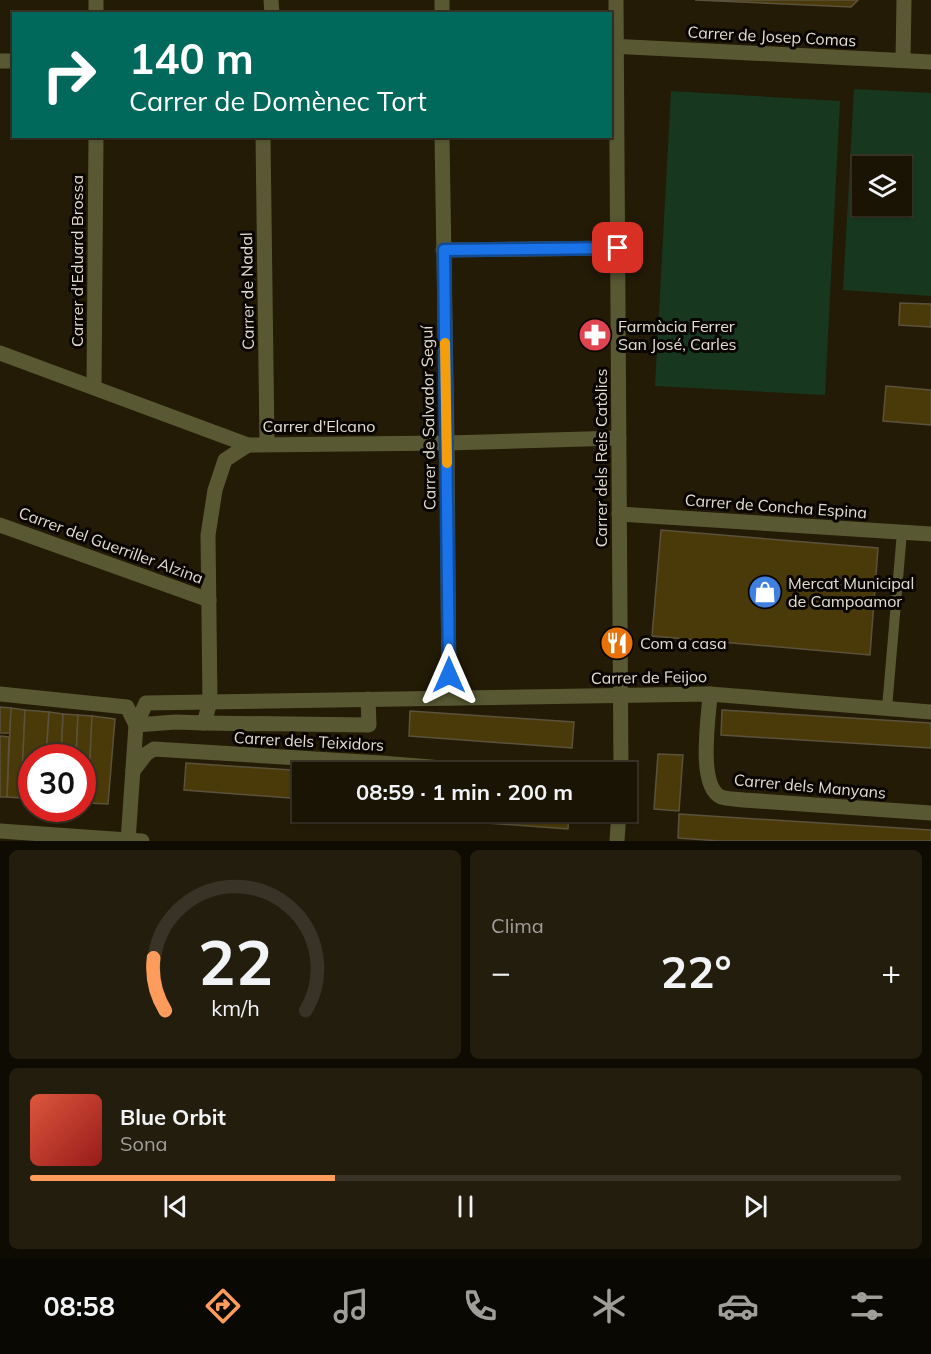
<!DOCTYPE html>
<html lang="es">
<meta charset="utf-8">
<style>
:root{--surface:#1a1404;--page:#231d0e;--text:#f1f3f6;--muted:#9f9e9a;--line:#383326;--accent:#ff9b5b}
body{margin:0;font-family:Mulish,sans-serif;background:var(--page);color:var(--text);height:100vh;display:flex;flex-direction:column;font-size:22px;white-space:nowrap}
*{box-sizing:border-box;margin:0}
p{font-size:20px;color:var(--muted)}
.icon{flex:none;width:33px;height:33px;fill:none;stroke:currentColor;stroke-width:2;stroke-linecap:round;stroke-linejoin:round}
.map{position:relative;height:841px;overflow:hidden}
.side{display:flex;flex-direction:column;gap:9px;padding:9px;background:#0e0b02;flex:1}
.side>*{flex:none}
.hud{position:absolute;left:12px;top:12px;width:600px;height:126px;border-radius:0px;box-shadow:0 2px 4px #0004,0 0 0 2px var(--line);background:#00695c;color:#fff;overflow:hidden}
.fabs{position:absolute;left:852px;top:156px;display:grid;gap:12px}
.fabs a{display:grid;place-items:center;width:60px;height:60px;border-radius:0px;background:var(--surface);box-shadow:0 2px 4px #0004,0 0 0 2px var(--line);font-size:30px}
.speed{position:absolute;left:18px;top:744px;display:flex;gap:12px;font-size:30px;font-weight:700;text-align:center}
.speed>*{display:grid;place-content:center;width:78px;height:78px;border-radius:50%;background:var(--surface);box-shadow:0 2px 4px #0004,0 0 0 2px var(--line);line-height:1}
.speed .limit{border:9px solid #d22;background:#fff;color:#111}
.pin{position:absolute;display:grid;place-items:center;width:51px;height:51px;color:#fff;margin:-26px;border-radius:12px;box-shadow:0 3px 9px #0006}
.me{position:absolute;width:66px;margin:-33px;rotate:0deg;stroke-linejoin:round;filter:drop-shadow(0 0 4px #0008)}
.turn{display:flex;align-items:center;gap:21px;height:126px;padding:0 18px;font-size:27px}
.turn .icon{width:78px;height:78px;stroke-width:2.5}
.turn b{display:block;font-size:42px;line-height:51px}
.big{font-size:45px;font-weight:700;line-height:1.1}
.side .tile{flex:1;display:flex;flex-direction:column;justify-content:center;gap:9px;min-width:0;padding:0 21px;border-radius:9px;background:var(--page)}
.side .dial{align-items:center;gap:0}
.dial svg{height:156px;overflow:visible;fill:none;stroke:var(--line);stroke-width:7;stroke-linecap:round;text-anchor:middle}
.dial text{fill:var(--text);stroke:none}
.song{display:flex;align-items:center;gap:18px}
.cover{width:72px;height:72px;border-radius:9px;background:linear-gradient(135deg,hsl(10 70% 55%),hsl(0 70% 35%))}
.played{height:6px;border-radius:3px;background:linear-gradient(90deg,var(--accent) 35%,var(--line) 35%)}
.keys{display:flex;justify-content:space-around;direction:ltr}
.heat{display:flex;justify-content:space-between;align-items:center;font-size:33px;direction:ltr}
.side .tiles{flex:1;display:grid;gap:9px;grid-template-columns:1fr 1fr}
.tile:last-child{grid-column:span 2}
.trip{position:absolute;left:292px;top:762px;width:345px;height:60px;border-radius:0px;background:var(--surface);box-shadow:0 2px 4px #0004,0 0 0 2px var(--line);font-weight:700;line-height:60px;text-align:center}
.menu{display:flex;height:96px;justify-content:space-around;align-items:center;background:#0a0802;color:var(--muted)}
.menu .icon{width:42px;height:42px}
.menu .on{color:var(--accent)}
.menu b{font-size:27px;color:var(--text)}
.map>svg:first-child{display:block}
.green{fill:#17371f;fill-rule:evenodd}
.building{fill:#4b3a09;stroke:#5b523c;stroke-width:1.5}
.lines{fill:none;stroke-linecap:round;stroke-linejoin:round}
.service{stroke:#585933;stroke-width:10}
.minor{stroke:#585933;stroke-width:15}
.route-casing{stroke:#114b97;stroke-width:15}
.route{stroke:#1a73e8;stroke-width:10}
.slow{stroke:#f59e0b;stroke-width:10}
.labels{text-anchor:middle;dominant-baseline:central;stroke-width:6;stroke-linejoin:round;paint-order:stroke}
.street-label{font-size:16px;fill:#e3ddd0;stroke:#090601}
.poi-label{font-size:16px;fill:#e3ddd0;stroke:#090601;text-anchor:start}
</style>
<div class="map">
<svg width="931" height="841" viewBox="0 0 931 841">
<rect width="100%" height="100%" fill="#231b06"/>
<g class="green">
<path d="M854,89L931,93V296L843,290ZM862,166H902V206H862Z"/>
<path d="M671,91L840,101L825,395L655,386Z"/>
</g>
<g class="building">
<path d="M695,0H858L851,7Z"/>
<path d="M900,303L931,304V327L899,325Z"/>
<path d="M886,386L931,390V425L883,421Z"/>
<path d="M661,530L878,548L870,655L652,636Z"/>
<path d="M0,707L11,708L10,733H0Z"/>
<path d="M11,708L25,710L21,798L7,797Z"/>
<path d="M25,710L49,712L46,758H32V799L21,798Z"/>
<path d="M722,710L931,723V748L721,735Z"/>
<path d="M410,711L574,722L572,748L409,736Z"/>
<path d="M49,712L63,714L61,758H46Z"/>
<path d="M63,714L78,715L76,758H61Z"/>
<path d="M78,715L92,716L88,803L82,802V758H76Z"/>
<path d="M92,716L115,719L108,804L88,803Z"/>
<path d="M0,736L9,737L7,797H0Z"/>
<path d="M658,754L683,755L679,811L654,809Z"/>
<path d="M186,763L322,772H303V799L184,790Z"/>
<path d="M349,812H569L568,829L349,813Z"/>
<path d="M679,814L931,830V841H720L678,838Z"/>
</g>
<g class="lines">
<path class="service" d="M887,708L902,532"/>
<g class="minor">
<path d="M96,0V14"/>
<path d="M271,0L272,14"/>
<path d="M616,0L621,772"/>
<path d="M442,14V0"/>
<path d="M610,46L931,62"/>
<path d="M903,60L904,0"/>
<path d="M0,61H14"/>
<path d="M263,136L267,444"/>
<path d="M442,136L447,443L449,698"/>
<path d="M443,250L618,248"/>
<path d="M0,353L248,445L447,443L619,438"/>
<path d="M94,387L96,136"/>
<path d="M619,514L931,534"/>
<path d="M0,525L209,600"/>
<path d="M0,694L127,707L136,725"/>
<path d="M710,694C709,716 697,786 721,797C727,799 737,799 744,800L931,813"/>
<path d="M204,723L369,725L368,699"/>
<path d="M136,725L176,722L204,723L210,702L208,535L215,490L225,460L248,445"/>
<path d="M133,771L146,754L154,749L381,763L493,772"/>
<path d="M0,831L142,841"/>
<path d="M128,841L136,725L146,703L710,694L931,712"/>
<path d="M617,841L619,812"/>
</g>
</g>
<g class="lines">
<g class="route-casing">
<path id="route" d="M449,675L444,250L618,248"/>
</g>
<use href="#route" class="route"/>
<path class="slow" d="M445,343L447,463"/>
</g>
<defs>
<g id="pharmacy-disc" transform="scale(1.725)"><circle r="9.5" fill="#e0444e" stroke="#090601"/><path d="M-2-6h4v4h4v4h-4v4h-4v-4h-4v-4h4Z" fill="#fff"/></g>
<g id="shop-disc" transform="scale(1.725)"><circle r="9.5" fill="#3f7fe0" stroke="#090601"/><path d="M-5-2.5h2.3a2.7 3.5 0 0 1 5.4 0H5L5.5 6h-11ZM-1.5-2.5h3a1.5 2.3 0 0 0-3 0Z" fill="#fff"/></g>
<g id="restaurant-disc" transform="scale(1.725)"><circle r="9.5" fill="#e8710a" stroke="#090601"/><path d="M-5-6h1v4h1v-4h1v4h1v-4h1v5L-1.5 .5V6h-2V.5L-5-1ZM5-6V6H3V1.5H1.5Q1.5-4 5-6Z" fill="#fff"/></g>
</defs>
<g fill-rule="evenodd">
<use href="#pharmacy-disc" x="595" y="335"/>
<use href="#shop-disc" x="765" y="592"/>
<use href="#restaurant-disc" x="617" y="643"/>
</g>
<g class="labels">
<g class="street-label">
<text transform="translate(772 36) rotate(3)">Carrer de Josep Comas</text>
<text transform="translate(77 261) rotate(-90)">Carrer d'Eduard Brossa</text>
<text transform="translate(247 291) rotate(-91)">Carrer de Nadal</text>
<text transform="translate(428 418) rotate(-91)">Carrer de Salvador Seguí</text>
<text x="319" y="426">Carrer d'Elcano</text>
<text transform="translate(601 458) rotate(-90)">Carrer dels Reis Catòlics</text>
<text transform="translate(776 506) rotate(4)">Carrer de Concha Espina</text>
<text transform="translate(111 545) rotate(20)">Carrer del Guerriller Alzina</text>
<text transform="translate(649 677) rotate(-1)">Carrer de Feijoo</text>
<text transform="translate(309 741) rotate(3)">Carrer dels Teixidors</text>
<text transform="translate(810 786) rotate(5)">Carrer dels Manyans</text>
</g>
<g class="poi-label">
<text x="618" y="326">Farmàcia Ferrer<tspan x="618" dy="18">San José, Carles</tspan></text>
<text x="788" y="583">Mercat Municipal<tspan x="788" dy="18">de Campoamor</tspan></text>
<text x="640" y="643">Com a casa</text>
</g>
</g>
</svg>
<div class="fabs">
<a><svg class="icon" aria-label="layers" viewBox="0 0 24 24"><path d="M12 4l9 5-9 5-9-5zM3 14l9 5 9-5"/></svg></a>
</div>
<div class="speed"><div class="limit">30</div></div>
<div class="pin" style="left:618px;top:248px;background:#d93025"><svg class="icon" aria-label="arrive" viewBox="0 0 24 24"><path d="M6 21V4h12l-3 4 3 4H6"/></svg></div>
<svg class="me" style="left:449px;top:675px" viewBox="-20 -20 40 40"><path d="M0-17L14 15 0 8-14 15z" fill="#1a73e8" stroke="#fff" stroke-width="4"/></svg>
<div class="trip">08:59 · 1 min · 200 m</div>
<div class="hud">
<div class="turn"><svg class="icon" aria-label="right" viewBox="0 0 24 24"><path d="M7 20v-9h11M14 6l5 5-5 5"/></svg><div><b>140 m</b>Carrer de Domènec Tort</div></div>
</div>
</div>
<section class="side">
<div class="tiles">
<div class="tile dial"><svg viewBox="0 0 100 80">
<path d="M14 69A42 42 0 1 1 86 69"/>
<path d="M14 69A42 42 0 0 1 8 42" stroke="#ff9b5b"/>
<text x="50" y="56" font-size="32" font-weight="700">22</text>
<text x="50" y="72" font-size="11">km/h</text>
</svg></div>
<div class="tile"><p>Clima</p>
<div class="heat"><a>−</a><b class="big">22°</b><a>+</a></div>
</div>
<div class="tile">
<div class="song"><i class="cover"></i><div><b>Blue Orbit</b><p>Sona</p></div></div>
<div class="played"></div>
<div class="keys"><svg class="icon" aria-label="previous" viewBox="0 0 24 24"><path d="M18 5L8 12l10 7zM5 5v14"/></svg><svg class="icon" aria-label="pause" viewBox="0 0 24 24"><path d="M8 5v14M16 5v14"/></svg><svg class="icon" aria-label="next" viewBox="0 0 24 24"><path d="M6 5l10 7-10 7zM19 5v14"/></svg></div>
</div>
</div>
</section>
<nav class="menu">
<b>08:58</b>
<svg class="icon on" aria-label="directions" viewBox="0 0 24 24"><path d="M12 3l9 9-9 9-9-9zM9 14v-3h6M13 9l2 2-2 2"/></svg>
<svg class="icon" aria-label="music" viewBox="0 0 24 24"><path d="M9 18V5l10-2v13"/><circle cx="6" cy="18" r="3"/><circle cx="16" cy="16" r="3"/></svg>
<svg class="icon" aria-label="phone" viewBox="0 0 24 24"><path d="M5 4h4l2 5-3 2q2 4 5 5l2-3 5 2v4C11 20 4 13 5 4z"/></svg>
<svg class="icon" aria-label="climate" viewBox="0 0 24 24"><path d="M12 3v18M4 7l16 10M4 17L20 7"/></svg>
<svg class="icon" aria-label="car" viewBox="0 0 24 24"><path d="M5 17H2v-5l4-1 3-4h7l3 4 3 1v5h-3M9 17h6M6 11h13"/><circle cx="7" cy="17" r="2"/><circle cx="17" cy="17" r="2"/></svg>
<svg class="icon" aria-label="filters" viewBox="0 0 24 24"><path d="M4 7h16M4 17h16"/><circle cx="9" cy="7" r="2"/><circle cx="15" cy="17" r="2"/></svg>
</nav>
